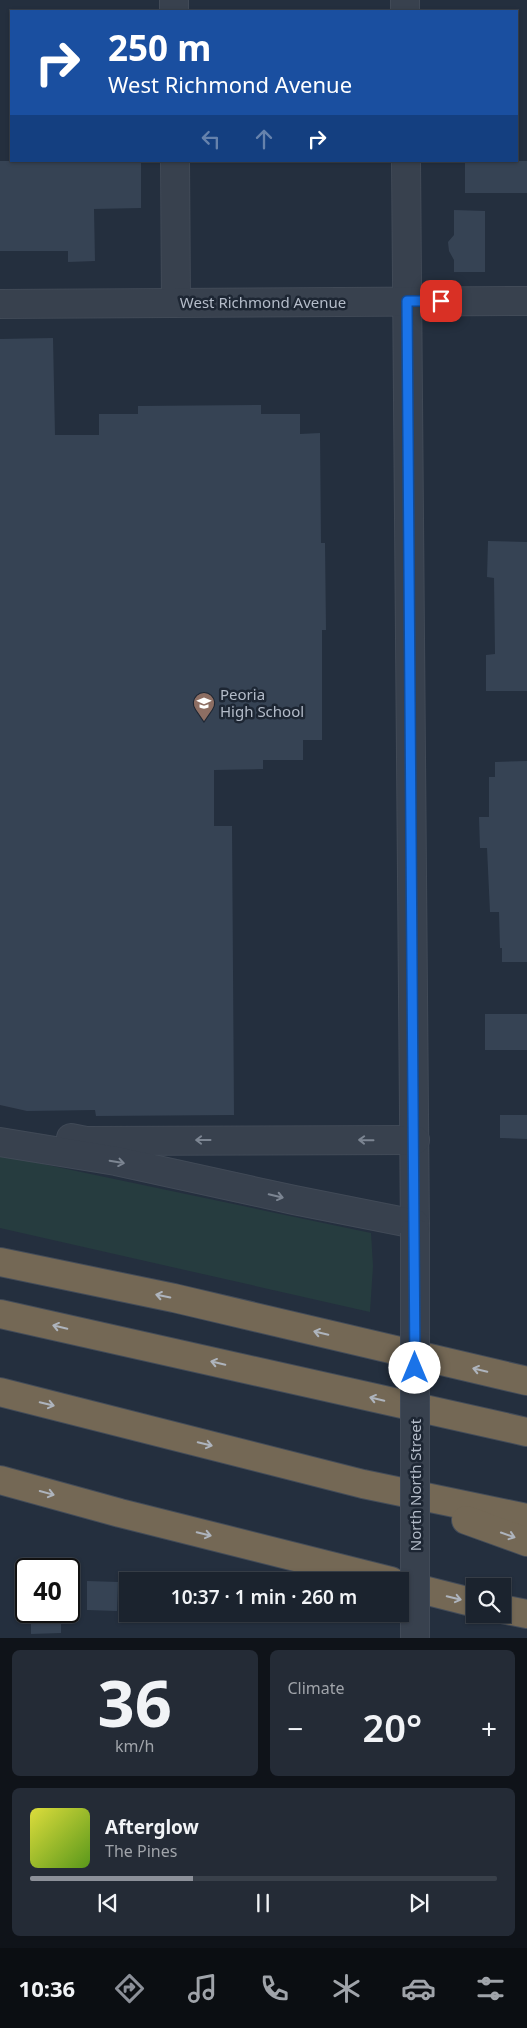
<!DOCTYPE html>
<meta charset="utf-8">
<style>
:root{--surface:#1b232e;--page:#242b36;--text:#f1f3f6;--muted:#a0a4aa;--line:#39404a;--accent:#8c9099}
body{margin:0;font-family:"Noto Sans",sans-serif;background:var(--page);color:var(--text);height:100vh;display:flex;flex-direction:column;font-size:19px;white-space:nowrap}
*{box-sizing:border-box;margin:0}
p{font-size:16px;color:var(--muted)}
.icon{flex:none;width:28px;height:28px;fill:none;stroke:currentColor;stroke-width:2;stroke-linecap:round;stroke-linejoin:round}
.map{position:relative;height:1638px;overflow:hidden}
.panel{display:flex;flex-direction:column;gap:12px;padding:12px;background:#0f1319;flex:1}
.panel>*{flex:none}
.guide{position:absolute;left:10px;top:10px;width:508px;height:152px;border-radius:0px;box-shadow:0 1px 4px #0004,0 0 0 1px var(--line);background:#1a4fa0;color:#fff;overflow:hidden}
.fabs{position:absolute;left:466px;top:1578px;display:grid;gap:10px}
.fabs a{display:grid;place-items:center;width:45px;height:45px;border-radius:0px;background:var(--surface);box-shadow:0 1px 4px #0004,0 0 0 1px var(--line);font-size:25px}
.speed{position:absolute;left:15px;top:1558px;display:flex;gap:10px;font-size:25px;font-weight:700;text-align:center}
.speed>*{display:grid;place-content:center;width:65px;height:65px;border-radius:50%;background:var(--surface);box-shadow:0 1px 4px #0004,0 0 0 1px var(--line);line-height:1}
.speed .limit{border:2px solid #111;border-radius:8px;background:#fff;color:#111}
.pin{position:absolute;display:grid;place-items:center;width:42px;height:42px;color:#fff;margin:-21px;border-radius:10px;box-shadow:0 2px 8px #0006}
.me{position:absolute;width:55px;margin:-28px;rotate:0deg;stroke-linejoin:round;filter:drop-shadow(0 0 4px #0008)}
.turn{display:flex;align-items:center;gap:18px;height:105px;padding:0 15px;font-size:22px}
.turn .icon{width:65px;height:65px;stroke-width:2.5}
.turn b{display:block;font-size:35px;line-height:42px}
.lanes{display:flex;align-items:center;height:48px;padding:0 15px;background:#0003;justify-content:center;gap:25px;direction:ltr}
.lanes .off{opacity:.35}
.big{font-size:38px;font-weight:600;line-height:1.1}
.panel .card{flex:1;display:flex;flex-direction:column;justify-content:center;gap:8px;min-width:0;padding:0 18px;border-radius:8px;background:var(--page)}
.panel .dial{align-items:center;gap:0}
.dial b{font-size:65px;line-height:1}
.song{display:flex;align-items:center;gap:15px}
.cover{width:60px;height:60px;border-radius:8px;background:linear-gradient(135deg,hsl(60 70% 55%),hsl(90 70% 35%))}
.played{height:5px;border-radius:2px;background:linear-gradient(90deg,var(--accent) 35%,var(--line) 35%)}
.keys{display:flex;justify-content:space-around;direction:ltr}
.heat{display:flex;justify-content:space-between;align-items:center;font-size:28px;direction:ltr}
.panel .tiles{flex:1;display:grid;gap:12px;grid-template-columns:1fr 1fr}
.card:last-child{grid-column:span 2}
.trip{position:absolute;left:119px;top:1572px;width:290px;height:50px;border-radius:0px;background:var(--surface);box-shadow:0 1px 4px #0004,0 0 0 1px var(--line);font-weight:600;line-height:50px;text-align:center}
.dock{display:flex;height:80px;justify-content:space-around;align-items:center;background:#0b0e12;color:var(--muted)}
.dock .icon{width:35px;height:35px}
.dock .selected{color:var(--accent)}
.dock b{font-size:22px;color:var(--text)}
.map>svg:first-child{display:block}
.green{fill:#263c3f}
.building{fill:#364354}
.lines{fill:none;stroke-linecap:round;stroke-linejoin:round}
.minor-casing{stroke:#414a57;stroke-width:30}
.highway-casing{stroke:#434c59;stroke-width:30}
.minor{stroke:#38414e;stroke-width:28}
.highway{stroke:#746855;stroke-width:28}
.minor-bridge-casing{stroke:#414a57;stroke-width:30;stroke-linecap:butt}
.minor-bridge{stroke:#38414e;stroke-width:28}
.oneway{stroke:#7c8592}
.oneway2{stroke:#aeb4bd}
.route-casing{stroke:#114b97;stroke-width:12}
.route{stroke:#1a73e8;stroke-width:9}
.labels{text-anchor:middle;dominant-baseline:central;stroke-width:5;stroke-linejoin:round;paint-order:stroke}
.street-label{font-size:15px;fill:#b4bcc9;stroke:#1d2633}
.poi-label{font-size:15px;fill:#b4bcc9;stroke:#1d2633;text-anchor:start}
</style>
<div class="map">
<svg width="527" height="1638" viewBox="0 0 527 1638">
<rect width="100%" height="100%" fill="#242f3e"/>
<path class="green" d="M0,1155L371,1233L373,1266L370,1312L0,1228Z"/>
<g class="building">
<path d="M0,161H141V208L94,209L95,261L68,262V251H0Z"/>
<rect x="465" y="161" width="62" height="32"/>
<path d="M454,210L485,211V272H454V260L449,251L448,242L454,235Z"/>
<path d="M53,338L55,435H99V414H138V406L261,405V414H300V434L320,433L321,543H325L326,630H322V740H303V760H263V769L214,770V826H232L234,1115L96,1116L95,1110L27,1111L0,1105V339Z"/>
<path d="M488,541L527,542V691H486V655L495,654L494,578L487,577Z"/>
<path d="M527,761V962H502V948H500L499,912H490L487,848H480L479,817H489V777H495V762Z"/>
<rect x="485" y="1014" width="42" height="36"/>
<path d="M500,1115H527V1139L500,1138Z"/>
<path d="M87,1581L118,1582L117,1611L87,1610Z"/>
<path d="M31,1611H61V1633L31,1634Z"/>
</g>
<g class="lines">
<g class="minor-casing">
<g id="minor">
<path d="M174,0V11"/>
<path d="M405,0V11"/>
<path d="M175,161L176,303"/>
<path d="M406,161L415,1233"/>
<path d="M0,304L527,301"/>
<path d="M71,1138L86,1141L415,1140"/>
<path d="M0,1142L116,1161L294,1200L415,1224"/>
</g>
</g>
<g class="highway-casing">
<g id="highway">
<path d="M0,1262L174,1298L527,1381"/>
<path d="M0,1314L527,1432"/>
<path d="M0,1392L363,1484L527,1518"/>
<path d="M0,1480L120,1513L391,1581"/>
<path d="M466,1520L527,1542"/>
<path d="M400,1584L475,1603"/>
<path d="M502,1609L527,1614"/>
</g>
</g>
<use href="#minor" class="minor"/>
<use href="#highway" class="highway"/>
<g class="minor-bridge-casing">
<path id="minor-bridge" d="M415,1638V1233"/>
</g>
<use href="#minor-bridge" class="minor-bridge"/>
</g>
<defs><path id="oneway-shaft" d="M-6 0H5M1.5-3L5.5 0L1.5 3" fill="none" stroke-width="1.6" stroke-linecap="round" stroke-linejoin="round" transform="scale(1.25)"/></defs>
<g class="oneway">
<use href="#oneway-shaft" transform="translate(203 1140) rotate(180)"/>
<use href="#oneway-shaft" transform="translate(366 1140) rotate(-179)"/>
<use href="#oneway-shaft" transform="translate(117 1162) rotate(10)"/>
<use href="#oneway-shaft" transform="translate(276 1196) rotate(13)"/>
</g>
<g class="oneway2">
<use href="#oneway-shaft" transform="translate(163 1296) rotate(-168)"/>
<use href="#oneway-shaft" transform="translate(60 1327) rotate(-167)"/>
<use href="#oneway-shaft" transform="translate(321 1333) rotate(-167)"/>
<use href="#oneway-shaft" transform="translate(218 1363) rotate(-167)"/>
<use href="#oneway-shaft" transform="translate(480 1370) rotate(-167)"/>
<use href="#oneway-shaft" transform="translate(377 1399) rotate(-167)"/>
<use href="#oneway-shaft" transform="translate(47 1404) rotate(14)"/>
<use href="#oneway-shaft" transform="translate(205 1444) rotate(14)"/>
<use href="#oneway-shaft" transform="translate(47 1493) rotate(15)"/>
<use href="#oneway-shaft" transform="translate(204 1534) rotate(14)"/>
<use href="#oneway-shaft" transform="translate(508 1535) rotate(19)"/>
<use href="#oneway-shaft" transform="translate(454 1598) rotate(14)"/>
</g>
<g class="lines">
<g class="route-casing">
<path id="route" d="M415,1368L407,301H441"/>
</g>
<use href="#route" class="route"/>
</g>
<defs>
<g id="school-pin" transform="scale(1.125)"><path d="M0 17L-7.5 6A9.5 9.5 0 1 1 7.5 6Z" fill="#8d6e63" stroke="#1d2633"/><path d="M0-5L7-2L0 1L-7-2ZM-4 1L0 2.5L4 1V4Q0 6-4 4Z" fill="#fff"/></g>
</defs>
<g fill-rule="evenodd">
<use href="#school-pin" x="204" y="703"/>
</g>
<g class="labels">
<g class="street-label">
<text x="263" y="302">West Richmond Avenue</text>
<text transform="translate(415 1485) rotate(-90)">North North Street</text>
</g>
<g class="poi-label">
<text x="220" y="694">Peoria<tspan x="220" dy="17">High School</tspan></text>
</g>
</g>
</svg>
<div class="fabs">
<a><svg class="icon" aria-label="search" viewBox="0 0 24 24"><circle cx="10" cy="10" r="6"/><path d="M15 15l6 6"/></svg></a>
</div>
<div class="speed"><div class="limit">40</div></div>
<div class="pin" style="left:441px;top:301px;background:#d93025"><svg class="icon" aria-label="arrive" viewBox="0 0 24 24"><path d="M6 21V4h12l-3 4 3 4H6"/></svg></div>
<svg class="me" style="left:415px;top:1368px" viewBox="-20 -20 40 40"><circle r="19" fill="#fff"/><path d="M0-13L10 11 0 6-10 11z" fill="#1a73e8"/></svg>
<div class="trip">10:37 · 1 min · 260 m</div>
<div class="guide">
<div class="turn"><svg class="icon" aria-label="right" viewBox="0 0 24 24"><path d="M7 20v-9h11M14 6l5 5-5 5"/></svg><div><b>250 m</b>West Richmond Avenue</div></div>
<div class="lanes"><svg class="icon off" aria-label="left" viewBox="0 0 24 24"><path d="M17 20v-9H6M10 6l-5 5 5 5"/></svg><svg class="icon off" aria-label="ahead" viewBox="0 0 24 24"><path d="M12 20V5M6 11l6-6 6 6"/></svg><svg class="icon" aria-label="right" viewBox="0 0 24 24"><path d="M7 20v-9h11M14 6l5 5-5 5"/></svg></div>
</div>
</div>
<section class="panel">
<div class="tiles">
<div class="card dial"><b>36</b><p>km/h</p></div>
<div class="card"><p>Climate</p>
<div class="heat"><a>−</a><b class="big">20°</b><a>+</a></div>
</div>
<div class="card">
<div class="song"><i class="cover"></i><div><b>Afterglow</b><p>The Pines</p></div></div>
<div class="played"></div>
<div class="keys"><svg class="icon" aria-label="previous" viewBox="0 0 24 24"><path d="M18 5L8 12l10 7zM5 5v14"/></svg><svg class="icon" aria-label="pause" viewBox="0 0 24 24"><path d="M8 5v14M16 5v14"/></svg><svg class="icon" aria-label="next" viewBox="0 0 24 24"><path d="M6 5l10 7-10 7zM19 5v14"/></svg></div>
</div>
</div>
</section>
<nav class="dock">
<b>10:36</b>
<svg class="icon selected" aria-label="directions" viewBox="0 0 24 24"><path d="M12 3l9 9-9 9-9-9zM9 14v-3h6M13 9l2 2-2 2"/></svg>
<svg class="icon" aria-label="music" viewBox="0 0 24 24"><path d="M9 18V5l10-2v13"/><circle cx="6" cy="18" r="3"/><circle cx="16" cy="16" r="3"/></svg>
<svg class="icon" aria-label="phone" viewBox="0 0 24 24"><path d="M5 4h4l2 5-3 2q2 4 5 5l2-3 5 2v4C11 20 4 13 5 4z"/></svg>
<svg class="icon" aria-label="climate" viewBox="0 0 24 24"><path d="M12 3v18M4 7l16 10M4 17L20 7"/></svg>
<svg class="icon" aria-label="car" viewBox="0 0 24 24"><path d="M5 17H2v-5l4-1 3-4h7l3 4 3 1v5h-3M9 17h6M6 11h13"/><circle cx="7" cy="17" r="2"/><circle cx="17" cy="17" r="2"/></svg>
<svg class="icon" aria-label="filters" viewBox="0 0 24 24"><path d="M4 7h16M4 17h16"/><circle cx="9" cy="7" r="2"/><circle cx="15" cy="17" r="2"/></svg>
</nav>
